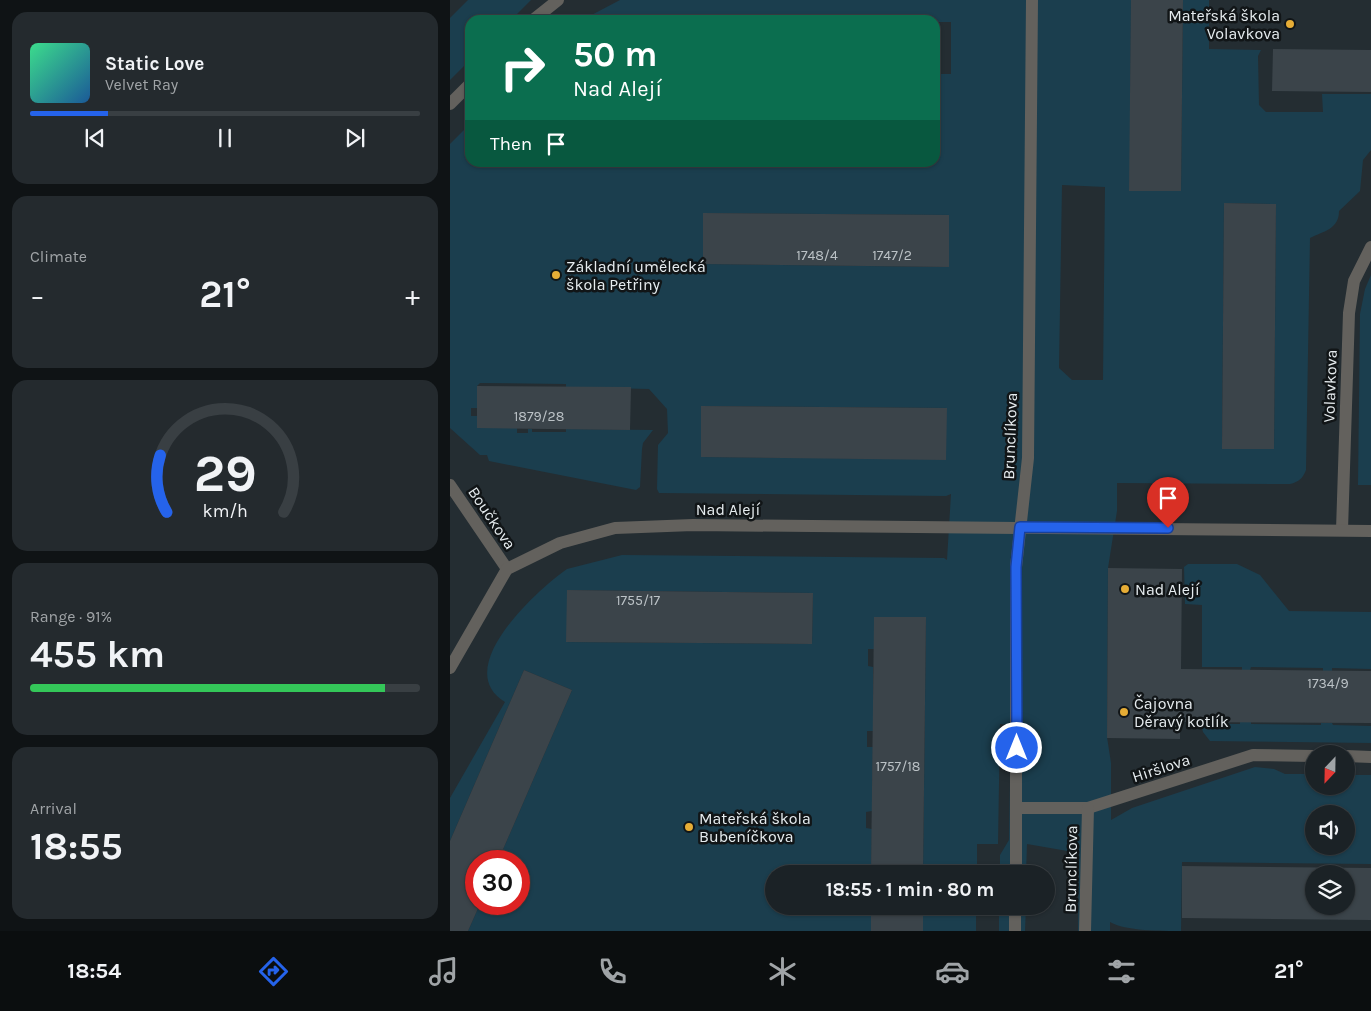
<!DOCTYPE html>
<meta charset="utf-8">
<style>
:root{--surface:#1b2226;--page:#242a2e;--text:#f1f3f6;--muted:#a0a4a7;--line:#393f43;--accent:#2563eb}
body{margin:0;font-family:Karla,sans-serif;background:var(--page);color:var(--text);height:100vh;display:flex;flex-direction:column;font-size:19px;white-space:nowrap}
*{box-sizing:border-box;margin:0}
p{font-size:16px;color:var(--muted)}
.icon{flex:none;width:28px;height:28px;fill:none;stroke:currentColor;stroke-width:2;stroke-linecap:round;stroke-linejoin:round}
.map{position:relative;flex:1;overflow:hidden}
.sheet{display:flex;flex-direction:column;gap:12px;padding:12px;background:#0f1315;width:450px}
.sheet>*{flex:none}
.top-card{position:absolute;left:15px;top:15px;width:475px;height:152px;border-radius:15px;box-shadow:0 1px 4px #0004,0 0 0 1px var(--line);background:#0b6e4f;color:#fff;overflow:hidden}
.needle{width:32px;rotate:202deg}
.controls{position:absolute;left:855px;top:745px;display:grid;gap:10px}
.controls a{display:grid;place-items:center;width:50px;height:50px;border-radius:50%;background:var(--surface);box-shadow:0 1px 4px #0004,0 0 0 1px var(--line);font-size:25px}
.speed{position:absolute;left:15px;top:850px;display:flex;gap:10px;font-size:25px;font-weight:700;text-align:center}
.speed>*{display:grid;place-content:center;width:65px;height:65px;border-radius:50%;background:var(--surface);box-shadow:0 1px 4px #0004,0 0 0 1px var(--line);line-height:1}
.speed .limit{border:8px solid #d22;background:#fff;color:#111}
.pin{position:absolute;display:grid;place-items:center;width:42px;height:42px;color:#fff;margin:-51px -21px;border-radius:50% 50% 50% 0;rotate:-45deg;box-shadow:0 0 5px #0007}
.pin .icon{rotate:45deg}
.me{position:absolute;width:55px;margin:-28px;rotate:0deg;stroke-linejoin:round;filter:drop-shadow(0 0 4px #0008)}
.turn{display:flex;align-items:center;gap:18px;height:105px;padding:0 25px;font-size:22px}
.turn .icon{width:65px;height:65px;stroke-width:2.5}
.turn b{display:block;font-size:35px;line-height:42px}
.then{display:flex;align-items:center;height:48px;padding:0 25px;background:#0003;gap:10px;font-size:19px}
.big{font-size:38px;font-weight:700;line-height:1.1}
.sheet .tile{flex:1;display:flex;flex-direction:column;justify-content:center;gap:8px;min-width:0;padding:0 18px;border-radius:15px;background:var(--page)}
.sheet .dial{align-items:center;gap:0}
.dial svg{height:130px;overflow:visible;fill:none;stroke:var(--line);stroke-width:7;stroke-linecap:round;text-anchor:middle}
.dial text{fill:var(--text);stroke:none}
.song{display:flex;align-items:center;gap:15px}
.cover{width:60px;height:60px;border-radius:8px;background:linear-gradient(135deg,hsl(150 70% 55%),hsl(210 70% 35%))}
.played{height:5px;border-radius:2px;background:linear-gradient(90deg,var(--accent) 20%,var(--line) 20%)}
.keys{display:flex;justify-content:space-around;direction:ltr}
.heat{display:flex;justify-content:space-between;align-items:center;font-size:28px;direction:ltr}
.charge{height:8px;border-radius:4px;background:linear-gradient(90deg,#34c759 91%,var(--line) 0)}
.trip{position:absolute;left:315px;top:865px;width:290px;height:50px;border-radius:25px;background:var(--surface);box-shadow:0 1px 4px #0004,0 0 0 1px var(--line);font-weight:700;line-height:50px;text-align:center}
.menu{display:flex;height:80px;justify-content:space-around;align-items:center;background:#0b0e0f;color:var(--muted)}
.menu .icon{width:35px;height:35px}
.menu .current{color:var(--accent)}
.menu b{font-size:22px;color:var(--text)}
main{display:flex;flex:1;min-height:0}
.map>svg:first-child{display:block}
.green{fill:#1b3e4e;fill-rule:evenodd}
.building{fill:#3b444a;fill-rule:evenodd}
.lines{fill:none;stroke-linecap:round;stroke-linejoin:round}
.street{stroke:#63615d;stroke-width:12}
.route-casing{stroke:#184099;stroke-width:12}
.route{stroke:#2563eb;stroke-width:9}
.poi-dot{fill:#e6ad36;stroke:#111517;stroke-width:2}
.labels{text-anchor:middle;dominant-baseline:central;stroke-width:5;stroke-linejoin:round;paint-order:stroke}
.number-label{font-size:14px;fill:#bbc2c6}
.poi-label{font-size:16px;fill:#e6ecef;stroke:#111517;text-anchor:start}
.street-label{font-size:16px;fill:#e6ecef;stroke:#111517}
</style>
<main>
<section class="sheet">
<div class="tile">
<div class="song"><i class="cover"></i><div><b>Static Love</b><p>Velvet Ray</p></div></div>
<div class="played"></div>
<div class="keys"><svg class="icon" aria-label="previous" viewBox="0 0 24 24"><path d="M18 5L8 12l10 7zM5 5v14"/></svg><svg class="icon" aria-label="pause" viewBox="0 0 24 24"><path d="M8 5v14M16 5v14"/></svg><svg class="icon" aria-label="next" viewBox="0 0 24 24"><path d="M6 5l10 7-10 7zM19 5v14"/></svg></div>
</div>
<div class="tile"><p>Climate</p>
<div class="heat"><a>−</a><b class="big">21°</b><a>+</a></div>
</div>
<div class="tile dial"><svg viewBox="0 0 100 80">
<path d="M14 69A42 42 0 1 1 86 69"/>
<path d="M14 69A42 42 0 0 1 10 34" stroke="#2563eb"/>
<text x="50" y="56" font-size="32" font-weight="700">29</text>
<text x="50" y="72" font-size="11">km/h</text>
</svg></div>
<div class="tile"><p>Range · 91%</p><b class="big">455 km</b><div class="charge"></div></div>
<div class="tile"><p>Arrival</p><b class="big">18:55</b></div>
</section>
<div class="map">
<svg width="921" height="931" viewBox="0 0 921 931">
<rect width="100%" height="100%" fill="#242d32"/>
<g class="green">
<path d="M18,0H81L61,20H20V60L0,80V18Z"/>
<path d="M170,0H681L680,191H731L733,0H759V49L811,50L808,56L809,105L816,112H873L872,94H921V150L913,160L910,191L889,211C889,229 874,231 860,238L856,470C853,478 849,482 840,484L667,483V511L658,568L657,737L661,763V820L682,808L805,767L824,769L835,774H864V786H896V775H921V864L732,862L731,931C712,931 675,931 660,922V931H628L629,853L577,844L576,874H550V855L559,840L561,725L550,724L548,844H527V874H473L476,617H424V649H418V666L423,667V731H417V747H423L422,811L416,812V828L422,829L421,874H324V906H415V911H421V931H18L30,904H69V861H48L122,690L74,670L0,841V798L55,702C0,669 87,590 117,569L172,555L494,558L497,560L501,494L496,496L209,493L207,489L208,445L218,433L217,409L199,389L116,387V384L30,383L27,386V408H21V416H27V428H67V433H78V429H82V432H116V429L203,430L193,443L192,449L190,487L186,490L39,461L37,455H30L0,428V144L20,124V162H485V74H501V22H485V20H132ZM612,185L655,187L653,380H622L609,368ZM774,203L826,204L824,449H772ZM254,213L499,215V267L253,264ZM252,406L496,408V459L251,457ZM117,590L363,593L362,644L117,642ZM864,814H896V846H864Z"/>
<path d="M921,275V485H908L910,314L915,289Z"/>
<path d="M738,564H787L810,575L839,611L921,612V669L882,668V671H873V668L801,667L800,670H792V667H752V605L735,604L734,567Z"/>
<path d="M790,722H801V724L871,725V723H882L883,725L921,726V743L760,741L753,732L751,724H790Z"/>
<rect x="473" y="906" width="53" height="25"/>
<path d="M549,906H576L575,931H549Z"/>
</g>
<g class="building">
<path d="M681,0H733L731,191H679Z"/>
<path d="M823,49L921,50V92L822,91Z"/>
<path d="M774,203L826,204L824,449H772Z"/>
<path d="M253,213L499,215V267L253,264Z"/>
<path d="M27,386L181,387L180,430L27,428Z"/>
<path d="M251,406L497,408L496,460L251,457Z"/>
<path d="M658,568L732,569L731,669L921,671V723L730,722V739L657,738Z"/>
<path d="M117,590L363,593L362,644L116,642Z"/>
<path d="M424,617H476L473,874H421Z"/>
<path d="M74,670L122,690L48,861H26V904H30L18,931H0V841Z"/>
<path d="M732,866L921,868V920L732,918ZM864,874H896V906H864Z"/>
<rect x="421" y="906" width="52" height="25"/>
</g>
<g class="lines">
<g class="street">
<path d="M83,20L108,0"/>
<path d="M0,104L20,84"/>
<path d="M0,485L57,569"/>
<path d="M892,530L899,313L904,281L921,247"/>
<path d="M0,668L57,569L110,543L165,528L243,525L921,531"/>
<path d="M896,756L921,757"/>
<path d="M567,808H638L803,755L864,756"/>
<path d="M566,874V567L578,458L582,0"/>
<path d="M565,931V906"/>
<path d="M635,931L638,808"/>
</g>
</g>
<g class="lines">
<g class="route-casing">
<path id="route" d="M567,748L566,567L570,527L718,528"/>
</g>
<use href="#route" class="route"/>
</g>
<g class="poi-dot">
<circle cx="840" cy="24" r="5"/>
<circle cx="106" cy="275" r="5"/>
<circle cx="675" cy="589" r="5"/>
<circle cx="674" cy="712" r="5"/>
<circle cx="239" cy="827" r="5"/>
</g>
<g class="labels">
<g class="number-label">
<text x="367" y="255">1748/4</text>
<text x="442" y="255">1747/2</text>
<text x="89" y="416">1879/28</text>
<text x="188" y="600">1755/17</text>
<text x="878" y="683">1734/9</text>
<text x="448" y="766">1757/18</text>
</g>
<g class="poi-label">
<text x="830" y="15" text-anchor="end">Mateřská škola<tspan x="830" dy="18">Volavkova</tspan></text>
<text x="116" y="266">Základní umělecká<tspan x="116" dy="18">škola Petřiny</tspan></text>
<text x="685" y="589">Nad Alejí</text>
<text x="684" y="703">Čajovna<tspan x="684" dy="18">Děravý kotlík</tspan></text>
<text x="249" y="818">Mateřská škola<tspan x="249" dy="18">Bubeníčkova</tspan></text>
</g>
<g class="street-label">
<text transform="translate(880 386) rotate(-88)">Volavkova</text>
<text transform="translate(560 436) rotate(-88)">Brunclíkova</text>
<text x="278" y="509">Nad Alejí</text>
<text transform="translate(42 518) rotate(56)">Boučkova</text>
<text transform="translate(711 768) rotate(-18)">Hiršlova</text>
<text transform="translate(621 869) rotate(-89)">Brunclíkova</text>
</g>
</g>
</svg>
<div class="controls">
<a><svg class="needle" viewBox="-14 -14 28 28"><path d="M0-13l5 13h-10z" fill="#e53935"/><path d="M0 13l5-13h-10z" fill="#a0a4a7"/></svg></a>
<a><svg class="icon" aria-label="sound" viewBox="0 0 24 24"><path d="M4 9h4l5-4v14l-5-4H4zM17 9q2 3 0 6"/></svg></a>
<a><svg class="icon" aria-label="layers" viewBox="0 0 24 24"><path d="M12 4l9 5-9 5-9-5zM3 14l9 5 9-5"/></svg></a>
</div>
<div class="speed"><div class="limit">30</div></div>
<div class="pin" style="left:718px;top:528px;background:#d93025"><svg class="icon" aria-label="arrive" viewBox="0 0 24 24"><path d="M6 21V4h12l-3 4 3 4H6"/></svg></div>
<svg class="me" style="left:567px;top:748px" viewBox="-20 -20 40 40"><circle r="17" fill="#2563eb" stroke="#fff" stroke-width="3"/><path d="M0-11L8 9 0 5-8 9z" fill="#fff"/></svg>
<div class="trip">18:55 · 1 min · 80 m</div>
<div class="top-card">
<div class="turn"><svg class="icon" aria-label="right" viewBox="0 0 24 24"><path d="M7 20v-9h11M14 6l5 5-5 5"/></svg><div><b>50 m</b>Nad Alejí</div></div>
<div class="then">Then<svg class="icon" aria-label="arrive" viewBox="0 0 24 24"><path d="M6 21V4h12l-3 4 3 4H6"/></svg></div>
</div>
</div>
</main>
<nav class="menu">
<b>18:54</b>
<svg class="icon current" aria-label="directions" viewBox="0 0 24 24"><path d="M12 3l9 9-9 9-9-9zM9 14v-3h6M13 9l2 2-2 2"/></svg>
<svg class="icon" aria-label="music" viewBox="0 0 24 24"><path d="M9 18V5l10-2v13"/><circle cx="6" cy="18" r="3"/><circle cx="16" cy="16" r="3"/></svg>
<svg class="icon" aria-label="phone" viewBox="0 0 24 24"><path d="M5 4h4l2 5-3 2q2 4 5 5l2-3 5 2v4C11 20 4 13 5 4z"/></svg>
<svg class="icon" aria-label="climate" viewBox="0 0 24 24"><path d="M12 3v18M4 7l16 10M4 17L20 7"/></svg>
<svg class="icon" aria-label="car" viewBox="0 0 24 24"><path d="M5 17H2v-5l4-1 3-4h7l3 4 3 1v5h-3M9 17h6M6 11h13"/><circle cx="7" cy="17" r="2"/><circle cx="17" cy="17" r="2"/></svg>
<svg class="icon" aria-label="filters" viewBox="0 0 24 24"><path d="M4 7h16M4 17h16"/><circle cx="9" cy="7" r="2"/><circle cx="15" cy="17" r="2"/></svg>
<b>21°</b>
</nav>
